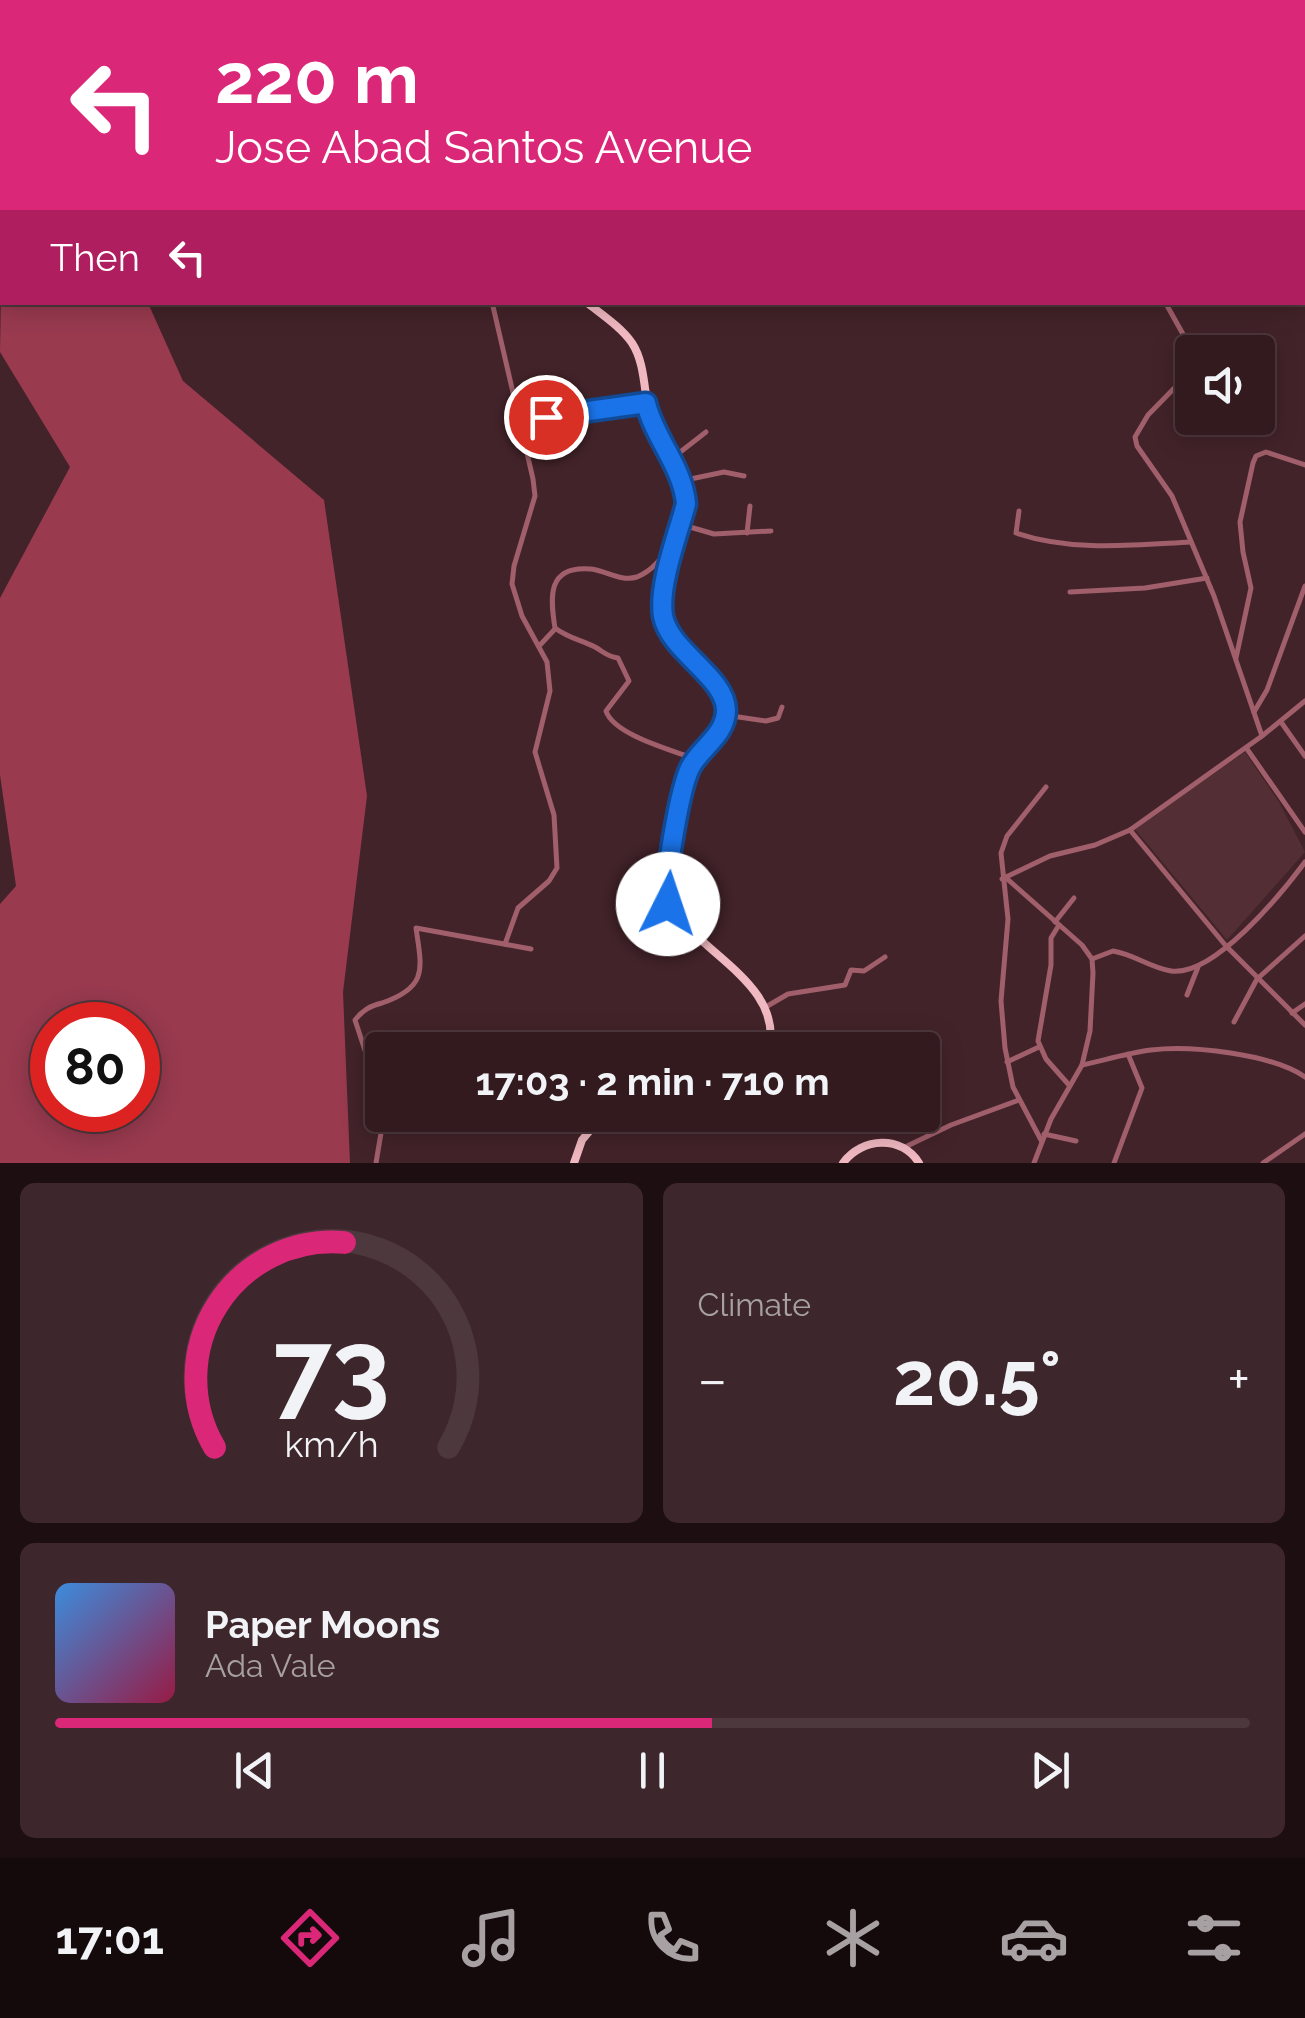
<!DOCTYPE html>
<meta charset="utf-8">
<style>
:root{--surface:#321a1f;--page:#3d272c;--text:#f1f3f6;--muted:#a8a1a4;--line:#4d383d;--accent:#db2777}
body{margin:0;font-family:Raleway,sans-serif;background:var(--page);color:var(--text);height:100vh;display:flex;flex-direction:column;font-size:38px;white-space:nowrap}
*{box-sizing:border-box;margin:0}
p{font-size:32px;color:var(--muted)}
.icon{flex:none;width:55px;height:55px;fill:none;stroke:currentColor;stroke-width:2;stroke-linecap:round;stroke-linejoin:round}
.map{position:relative;height:1163px;overflow:hidden}
.drawer{display:flex;flex-direction:column;gap:20px;padding:20px;background:#1c0e11;flex:1}
.drawer>*{flex:none}
.top-card{position:absolute;left:0px;top:0px;width:1305px;height:305px;box-shadow:0 5px 25px #0003,0 0 0 2px var(--line);background:#db2777;color:#fff;overflow:hidden}
.buttons{position:absolute;left:1175px;top:335px;display:grid;gap:20px}
.buttons a{display:grid;place-items:center;width:100px;height:100px;border-radius:10px;background:var(--surface);box-shadow:0 5px 25px #0003,0 0 0 2px var(--line);font-size:50px}
.speed{position:absolute;left:30px;top:1002px;display:flex;gap:20px;font-size:50px;font-weight:700;text-align:center}
.speed>*{display:grid;place-content:center;width:130px;height:130px;border-radius:50%;background:var(--surface);box-shadow:0 5px 25px #0003,0 0 0 2px var(--line);line-height:1}
.speed .limit{border:15px solid #d22;background:#fff;color:#111}
.pin{position:absolute;display:grid;place-items:center;width:85px;height:85px;color:#fff;margin:-42px;border:5px solid #fff;border-radius:50%;box-shadow:0 2px 10px #0007}
.me{position:absolute;width:110px;margin:-55px;rotate:4deg;stroke-linejoin:round;filter:drop-shadow(0 0 8px #0008)}
.turn{display:flex;align-items:center;gap:35px;height:210px;padding:0 50px;font-size:45px}
.turn .icon{width:130px;height:130px;stroke-width:2.5}
.turn b{display:block;font-size:70px;line-height:85px}
.then{display:flex;align-items:center;height:95px;padding:0 50px;background:#0003;gap:20px;font-size:38px}
.big{font-size:75px;font-weight:700;line-height:1.1}
.drawer .widget{flex:1;display:flex;flex-direction:column;justify-content:center;gap:15px;min-width:0;padding:0 35px;border-radius:15px;background:var(--page)}
.drawer .dial{align-items:center;gap:0}
.dial svg{height:260px;overflow:visible;fill:none;stroke:var(--line);stroke-width:7;stroke-linecap:round;text-anchor:middle}
.dial text{fill:var(--text);stroke:none}
.song{display:flex;align-items:center;gap:30px}
.cover{width:120px;height:120px;border-radius:15px;background:linear-gradient(135deg,hsl(210 70% 55%),hsl(340 70% 35%))}
.played{height:10px;border-radius:5px;background:linear-gradient(90deg,var(--accent) 55%,var(--line) 55%)}
.keys{display:flex;justify-content:space-around;direction:ltr}
.heat{display:flex;justify-content:space-between;align-items:center;font-size:55px;direction:ltr}
.drawer .tiles{flex:1;display:grid;gap:20px;grid-template-columns:1fr 1fr}
.widget:last-child{grid-column:span 2}
.trip{position:absolute;left:365px;top:1032px;width:575px;height:100px;border-radius:10px;background:var(--surface);box-shadow:0 5px 25px #0003,0 0 0 2px var(--line);font-weight:700;line-height:100px;text-align:center}
.menu{display:flex;height:160px;justify-content:space-around;align-items:center;background:#140a0c;color:var(--muted)}
.menu .icon{width:70px;height:70px}
.menu .on{color:var(--accent)}
.menu b{font-size:45px;color:var(--text)}
.map>svg:first-child{display:block}
.built{fill:#532e34}
.forest{fill:#993a4f;fill-rule:evenodd}
.lines{fill:none;stroke-linecap:round;stroke-linejoin:round}
.river{stroke:#330311;stroke-width:11}
.minor{stroke:#a05f6a;stroke-width:5}
.trunk{stroke:#f0b8c0;stroke-width:8}
.route-casing{stroke:#114b97;stroke-width:25}
.route{stroke:#1a73e8;stroke-width:18}
</style>
<div class="map">
<svg width="1305" height="1163" viewBox="0 0 1305 1163">
<rect width="100%" height="100%" fill="#422329"/>
<path class="built" d="M1245,752L1279,802L1305,852L1227,940L1134,828Z"/>
<path class="forest" d="M2,231V302L148,303L183,381L324,500L367,796L343,992L350,1163H0V904L16,886L0,775V598L70,467L0,352ZM52,1025H138V1110H52Z"/>
<g class="lines">
<path class="river" d="M433,0V2"/>
<g class="minor">
<path d="M480,0L481,2"/>
<path d="M1060,0L1061,2"/>
<path d="M517,2L526,0"/>
<path d="M1258,2L1260,0"/>
<path d="M492,302L533,479L535,496L514,566L512,584L522,616L547,662L550,691L535,752L554,815L557,868L549,881L518,908L505,944"/>
<path d="M1165,302L1193,352"/>
<path d="M1192,370L1148,415L1135,437L1137,446L1172,496L1214,596L1262,736"/>
<path d="M521,423L646,403"/>
<path d="M670,460L706,432"/>
<path d="M681,481L724,472L744,476"/>
<path d="M1019,511L1016,533C1073,552 1133,545 1191,542"/>
<path d="M683,525L714,534L771,531"/>
<path d="M747,533L750,506"/>
<path d="M676,538C665,553 655,570 637,577C621,582 607,571 591,569C547,565 550,597 555,628C568,638 581,640 595,647C604,652 606,656 618,658L629,681L606,711C614,735 672,750 695,759"/>
<path d="M1070,592L1145,588L1207,578"/>
<path d="M540,645L555,629"/>
<path d="M1236,658L1251,588L1243,552L1240,522L1253,463L1256,456L1266,452L1305,465"/>
<path d="M1254,712L1267,690L1305,586"/>
<path d="M725,715L766,721L778,718L782,707"/>
<path d="M1281,722L1305,756"/>
<path d="M1247,749L1305,832"/>
<path d="M1130,830L1226,946L1305,1025"/>
<path d="M1005,877L1082,945L1092,959L1093,973L1090,1031L1082,1065L1051,1119L1034,1163"/>
<path d="M1002,879L1050,856L1095,845L1130,830L1262,736L1305,701"/>
<path d="M1055,922L1074,898"/>
<path d="M1059,925L1051,938V965L1038,1041L1046,1059L1069,1085"/>
<path d="M1092,959L1113,951C1133,954 1151,968 1171,971C1214,977 1282,893 1305,862"/>
<path d="M1187,995L1198,967"/>
<path d="M764,1008L788,994L845,985L851,970L864,971L885,957"/>
<path d="M1292,1013L1305,1004"/>
<path d="M1234,1022L1257,979L1305,936"/>
<path d="M1007,1062L1039,1047"/>
<path d="M1082,1065C1105,1060 1128,1053 1151,1050C1191,1045 1272,1054 1305,1077"/>
<path d="M382,1102L355,1020C363,1010 370,1006 382,1003C428,987 422,969 416,928L531,949"/>
<path d="M1044,1134L1076,1141"/>
<path d="M1041,1140L1013,1087L1005,1048L1001,1001L1008,919L1001,853L1007,836L1046,787"/>
<path d="M905,1147L951,1125L1019,1100"/>
<path d="M376,1163L384,1115"/>
<path d="M1114,1163L1142,1088L1128,1054"/>
<path d="M1263,1163L1305,1134"/>
</g>
<g class="trunk">
<path d="M360,0L361,2"/>
<path d="M586,302C601,314 621,327 632,343C647,366 643,398 652,424C661,449 686,473 686,500C685,540 654,580 664,620C673,653 729,680 725,714C723,738 698,751 689,772C676,803 673,850 666,884C670,946 786,973 769,1050"/>
<path d="M574,1163L582,1140L603,1115"/>
<path d="M843,1163C862,1137 902,1135 919,1163"/>
</g>
</g>
<g class="lines">
<g class="route-casing">
<path id="route" d="M546,417L646,403C654,438 683,467 686,504C678,534 658,585 663,616C670,652 725,676 726,710C726,735 700,748 690,768C680,789 663,882 668,904"/>
</g>
<use href="#route" class="route"/>
</g>
</svg>
<div class="buttons">
<a><svg class="icon" aria-label="sound" viewBox="0 0 24 24"><path d="M4 9h4l5-4v14l-5-4H4zM17 9q2 3 0 6"/></svg></a>
</div>
<div class="speed"><div class="limit">80</div></div>
<div class="pin" style="left:546px;top:417px;background:#d93025"><svg class="icon" aria-label="arrive" viewBox="0 0 24 24"><path d="M6 21V4h12l-3 4 3 4H6"/></svg></div>
<svg class="me" style="left:668px;top:904px" viewBox="-20 -20 40 40"><circle r="19" fill="#fff"/><path d="M0-13L10 11 0 6-10 11z" fill="#1a73e8"/></svg>
<div class="trip">17:03 · 2 min · 710 m</div>
<div class="top-card">
<div class="turn"><svg class="icon" aria-label="left" viewBox="0 0 24 24"><path d="M17 20v-9H6M10 6l-5 5 5 5"/></svg><div><b>220 m</b>Jose Abad Santos Avenue</div></div>
<div class="then">Then<svg class="icon" aria-label="left" viewBox="0 0 24 24"><path d="M17 20v-9H6M10 6l-5 5 5 5"/></svg></div>
</div>
</div>
<section class="drawer">
<div class="tiles">
<div class="widget dial"><svg viewBox="0 0 100 80">
<path d="M14 69A42 42 0 1 1 86 69"/>
<path d="M14 69A42 42 0 0 1 54 6" stroke="#db2777"/>
<text x="50" y="56" font-size="32" font-weight="700">73</text>
<text x="50" y="72" font-size="11">km/h</text>
</svg></div>
<div class="widget"><p>Climate</p>
<div class="heat"><a>−</a><b class="big">20.5°</b><a>+</a></div>
</div>
<div class="widget">
<div class="song"><i class="cover"></i><div><b>Paper Moons</b><p>Ada Vale</p></div></div>
<div class="played"></div>
<div class="keys"><svg class="icon" aria-label="previous" viewBox="0 0 24 24"><path d="M18 5L8 12l10 7zM5 5v14"/></svg><svg class="icon" aria-label="pause" viewBox="0 0 24 24"><path d="M8 5v14M16 5v14"/></svg><svg class="icon" aria-label="next" viewBox="0 0 24 24"><path d="M6 5l10 7-10 7zM19 5v14"/></svg></div>
</div>
</div>
</section>
<nav class="menu">
<b>17:01</b>
<svg class="icon on" aria-label="directions" viewBox="0 0 24 24"><path d="M12 3l9 9-9 9-9-9zM9 14v-3h6M13 9l2 2-2 2"/></svg>
<svg class="icon" aria-label="music" viewBox="0 0 24 24"><path d="M9 18V5l10-2v13"/><circle cx="6" cy="18" r="3"/><circle cx="16" cy="16" r="3"/></svg>
<svg class="icon" aria-label="phone" viewBox="0 0 24 24"><path d="M5 4h4l2 5-3 2q2 4 5 5l2-3 5 2v4C11 20 4 13 5 4z"/></svg>
<svg class="icon" aria-label="climate" viewBox="0 0 24 24"><path d="M12 3v18M4 7l16 10M4 17L20 7"/></svg>
<svg class="icon" aria-label="car" viewBox="0 0 24 24"><path d="M5 17H2v-5l4-1 3-4h7l3 4 3 1v5h-3M9 17h6M6 11h13"/><circle cx="7" cy="17" r="2"/><circle cx="17" cy="17" r="2"/></svg>
<svg class="icon" aria-label="filters" viewBox="0 0 24 24"><path d="M4 7h16M4 17h16"/><circle cx="9" cy="7" r="2"/><circle cx="15" cy="17" r="2"/></svg>
</nav>
